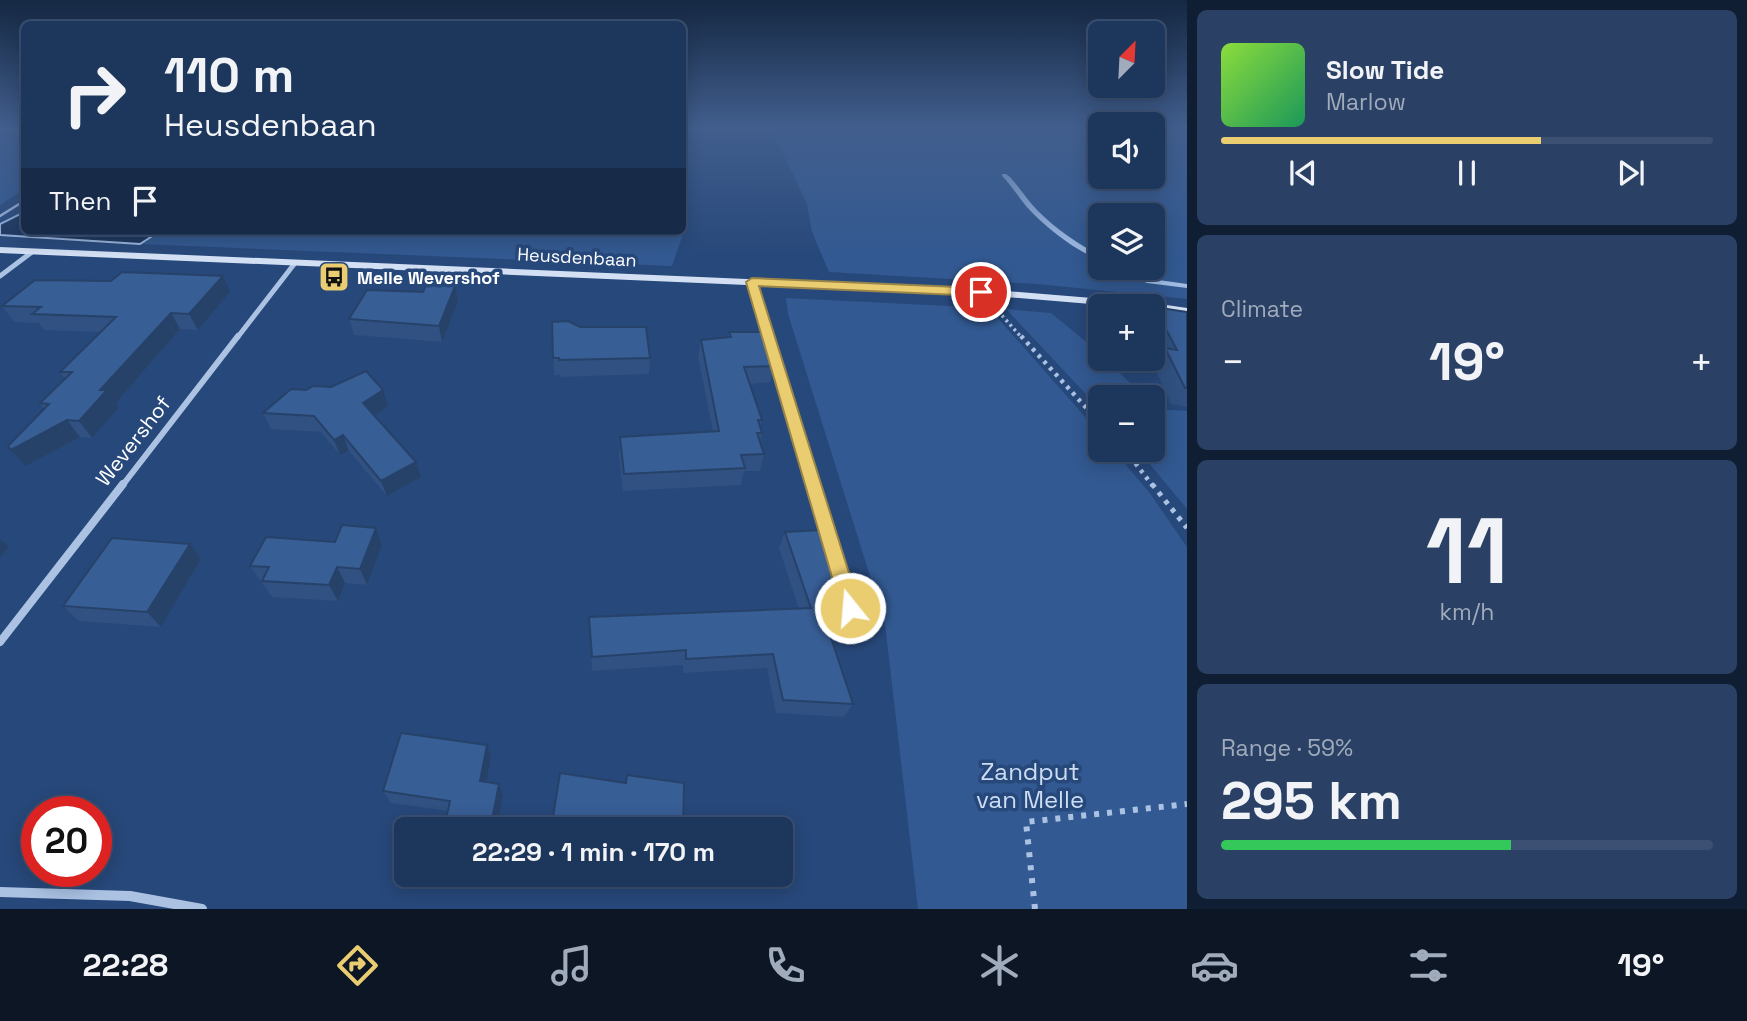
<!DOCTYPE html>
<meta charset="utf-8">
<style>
:root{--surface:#1d365c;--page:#2a4165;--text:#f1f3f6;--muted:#a0abbb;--line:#3b5072;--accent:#ebcd71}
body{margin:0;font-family:"Space Grotesk",sans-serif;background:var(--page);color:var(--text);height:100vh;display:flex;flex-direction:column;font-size:26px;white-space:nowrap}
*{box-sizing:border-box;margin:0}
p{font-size:23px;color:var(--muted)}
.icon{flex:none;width:38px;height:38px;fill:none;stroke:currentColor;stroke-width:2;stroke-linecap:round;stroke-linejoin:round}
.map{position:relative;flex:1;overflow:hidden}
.drawer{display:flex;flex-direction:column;gap:10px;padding:10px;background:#101e33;width:560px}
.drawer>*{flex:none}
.top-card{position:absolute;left:21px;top:21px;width:665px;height:214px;border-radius:10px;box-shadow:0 4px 18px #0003,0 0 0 2px var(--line);background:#1d365c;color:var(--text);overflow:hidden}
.needle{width:46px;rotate:24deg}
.tools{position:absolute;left:1088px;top:21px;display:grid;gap:14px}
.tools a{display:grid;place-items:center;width:77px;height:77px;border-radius:10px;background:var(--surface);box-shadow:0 4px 18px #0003,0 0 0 2px var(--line);font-size:35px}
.speed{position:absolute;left:21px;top:796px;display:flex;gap:14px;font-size:35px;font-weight:700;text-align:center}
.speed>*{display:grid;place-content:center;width:91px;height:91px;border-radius:50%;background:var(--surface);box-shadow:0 4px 18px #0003,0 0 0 2px var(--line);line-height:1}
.speed .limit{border:10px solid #d22;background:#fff;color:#111}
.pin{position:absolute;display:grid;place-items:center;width:60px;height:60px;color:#fff;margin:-30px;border:4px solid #fff;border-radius:50%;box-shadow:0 2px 7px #0007}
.me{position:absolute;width:77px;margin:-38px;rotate:343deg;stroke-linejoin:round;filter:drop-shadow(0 0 5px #0008)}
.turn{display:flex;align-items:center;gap:24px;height:147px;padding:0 28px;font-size:32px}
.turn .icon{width:91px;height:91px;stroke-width:2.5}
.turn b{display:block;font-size:49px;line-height:60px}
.then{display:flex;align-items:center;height:66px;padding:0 28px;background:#0003;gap:14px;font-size:26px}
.big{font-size:52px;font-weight:700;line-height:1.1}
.drawer .card{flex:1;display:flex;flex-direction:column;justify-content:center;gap:10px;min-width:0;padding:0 24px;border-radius:10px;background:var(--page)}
.drawer .dial{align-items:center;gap:0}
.dial b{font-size:91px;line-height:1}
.song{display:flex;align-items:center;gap:21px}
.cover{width:84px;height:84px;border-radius:10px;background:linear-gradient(135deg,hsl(90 70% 55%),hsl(150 70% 35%))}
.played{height:7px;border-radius:4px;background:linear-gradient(90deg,var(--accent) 65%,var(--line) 65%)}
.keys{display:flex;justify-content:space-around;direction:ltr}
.heat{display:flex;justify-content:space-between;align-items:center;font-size:38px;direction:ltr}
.charge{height:10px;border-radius:5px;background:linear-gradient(90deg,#34c759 59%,var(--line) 0)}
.trip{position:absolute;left:394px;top:817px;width:399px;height:70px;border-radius:10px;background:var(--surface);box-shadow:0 4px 18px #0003,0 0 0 2px var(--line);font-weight:700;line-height:70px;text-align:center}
.tab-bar{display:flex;height:112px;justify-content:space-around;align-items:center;background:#0c1625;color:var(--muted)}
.tab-bar .icon{width:49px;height:49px}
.tab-bar .current{color:var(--accent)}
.tab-bar b{font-size:32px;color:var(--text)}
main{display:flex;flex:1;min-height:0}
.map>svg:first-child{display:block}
.green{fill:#325991;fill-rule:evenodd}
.water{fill:#1b345b;stroke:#a0bce4;stroke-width:2}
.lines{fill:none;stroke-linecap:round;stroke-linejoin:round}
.stream{fill:#a0bce4;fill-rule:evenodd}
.path-far3{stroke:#abc2e3;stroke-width:3.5;stroke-dasharray:2.5 3.5;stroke-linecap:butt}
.path-far2{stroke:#abc2e3;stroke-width:4.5;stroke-dasharray:3.5 5;stroke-linecap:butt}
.path-far1{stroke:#abc2e3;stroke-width:5;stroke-dasharray:4.5 6;stroke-linecap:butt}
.path{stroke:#abc2e3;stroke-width:6;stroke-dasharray:5 8;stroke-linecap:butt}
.service-far3{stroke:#abc2e3;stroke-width:2.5}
.service-far2{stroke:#abc2e3;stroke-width:3.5}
.service-far1{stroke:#abc2e3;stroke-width:5}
.service{stroke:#abc2e3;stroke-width:6}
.minor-far3{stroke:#abc2e3;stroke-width:5}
.minor-far2{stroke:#abc2e3;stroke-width:6}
.minor-far1{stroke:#abc2e3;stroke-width:8}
.minor{stroke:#abc2e3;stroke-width:10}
.secondary{fill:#d3e0f4;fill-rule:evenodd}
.wall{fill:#305181}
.shaded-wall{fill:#274269}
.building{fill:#385e96;stroke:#274269;stroke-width:2}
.route{fill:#ebcd71;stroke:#998549;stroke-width:2}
.labels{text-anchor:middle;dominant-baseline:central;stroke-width:7;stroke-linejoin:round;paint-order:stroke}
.far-street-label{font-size:18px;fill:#fff;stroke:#27487a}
.far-poi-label{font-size:18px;font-weight:bold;fill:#fff;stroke:#27487a;text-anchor:start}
.street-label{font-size:21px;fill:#fff;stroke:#27487a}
.near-park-label{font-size:24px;fill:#cdddf3;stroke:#27487a}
</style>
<main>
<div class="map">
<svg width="1187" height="909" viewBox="0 0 1187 909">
<rect width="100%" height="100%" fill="#27487a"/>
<g class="green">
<path d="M0,127H24V189L0,205Z"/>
<path d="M767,127H1101V177H1153V127H1187V299L1037,284L829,272L812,232L807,204L773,133ZM1101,215H1153V268H1101Z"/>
<path d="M683,228L684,231L672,266L140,244L160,231H682Z"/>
<path d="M786,298L989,308L1101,435V450H1113L1149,492L1187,547V909H918L885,624L788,314Z"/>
<path d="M1006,309L1051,313L1101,354V359L1107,360L1144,397H1101V410Z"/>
<path d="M1153,406L1156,409L1187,411V509L1138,450H1153Z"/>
</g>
<path class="water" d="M24,212V231H160L140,244L0,235V224Z"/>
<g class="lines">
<g class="stream">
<path d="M1002,174H1006L1010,177C1020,188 1028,201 1038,211C1056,229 1078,244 1101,256V261C1073,249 1046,228 1026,206C1018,196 1011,185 1002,176Z"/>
<path d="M1115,268H1124L1151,279L1187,284V288L1147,283L1116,269Z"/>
</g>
<path class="path-far3" d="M998,311L1022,338"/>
<g class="path-far2">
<path d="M1021,336L1101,424"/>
<path d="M1125,450L1153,486"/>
</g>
<path class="path-far1" d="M1152,484L1187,528"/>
<path class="path" d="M1035,909L1026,822L1187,804"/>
<g class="service-far3">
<path d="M0,128L24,131"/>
<path d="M0,216L24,201"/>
</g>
<path class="service-far2" d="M752,282L769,338"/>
<path class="service-far1" d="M768,336L813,486"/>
<path class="service" d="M813,484L849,605"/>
<g class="minor-far3">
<path d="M0,276L32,252"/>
<path d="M237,338L295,263"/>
</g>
<path class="minor-far2" d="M122,486L238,336"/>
<path class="minor-far1" d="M0,642L123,484"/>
<path class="minor" d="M0,892L130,896L202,909"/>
<path class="secondary" d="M0,247L981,289L1153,303L1187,308V314L1153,309V306H1115L981,295L0,253Z"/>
</g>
<g class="wall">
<path d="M111,281L230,292L198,330L180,329L116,403L119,407L92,438L80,437L26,466L44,409L40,403L65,379L60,372L100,332L44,330L39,323L14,322L2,306Z"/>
<path d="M423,292L458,302L442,342L354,335L349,319Z"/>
<path d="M1154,307L1187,312V407L1171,404L1153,364L1159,356L1153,345Z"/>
<path d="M552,322L580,327L650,358L649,374L560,377V375H554Z"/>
<path d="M729,332L774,366L770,382L750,384L762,420L760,427L762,433L760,441L764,454L760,471H744L741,485L623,491L619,454L620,437L713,431L698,357L701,340L728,337Z"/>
<path d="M388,406L374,415L421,477L387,496L349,451L340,455L321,432L271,429L263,413Z"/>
<path d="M376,528L382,545L367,585L345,583L338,601L272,597L250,566L335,542Z"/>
<path d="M785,532L855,618L847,632L829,634L853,704L844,717L776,713L767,668L683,673V665L592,671L589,617L799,609L779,548Z"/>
<path d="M201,559L161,627L79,621L63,606Z"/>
<path d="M491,758L486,782L503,796L496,830H444V828L448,811L391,803L383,791Z"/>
</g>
<g class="shaded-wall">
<path d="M223,276L230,292L198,330L189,314Z"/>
<path d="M455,286L458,302L442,342L439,326Z"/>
<path d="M171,313L180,329L116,403L119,407L92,438L79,421L100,390Z"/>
<path d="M383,390L388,406L369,419L363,403Z"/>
<path d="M67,420L80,437L26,466L11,450Z"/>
<path d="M343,435L349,451L340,455L334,440Z"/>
<path d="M416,462L421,477L387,496L381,481Z"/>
<path d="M376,528L382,545L367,585L360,569Z"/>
<path d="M0,539L9,547L0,557Z"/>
<path d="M190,544L201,559L161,627L147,612Z"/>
<path d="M337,567L345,583L338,601L329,585Z"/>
<path d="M487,745L491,758L484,793L480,781Z"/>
<path d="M499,784L503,796L496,830H490Z"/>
</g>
<g class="building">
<path d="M122,272L223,276L189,314L171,313L100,390H107L79,421L67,420L11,450L8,446L49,404L40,403L72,372H60L116,317L32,314L41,307L2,306L35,280L111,281Z"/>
<path d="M426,285L455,286L439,326L349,319L367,290L423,292Z"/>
<path d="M1154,307L1187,312V388H1185L1165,348L1177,350Z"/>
<path d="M568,321L580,327H646L650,358L559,360V358H553L552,322Z"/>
<path d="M729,332H761L774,366L744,367L762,420H758L762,433H757L764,454L741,455L745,468L624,474L620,437L719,431L701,340L731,337Z"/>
<path d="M366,371L383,390L363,403L416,462L381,481L343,435L334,440L314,416L263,413L291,389L306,390L313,386L331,387Z"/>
<path d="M342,525L376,528L360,569L337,567L329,585L262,581L269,567L250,566L266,537L335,542Z"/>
<path d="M821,530L855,618L825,620L853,704L783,700L773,654L686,659V650L592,657L589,617L811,608L785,532Z"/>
<path d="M112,538L190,544L147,612L63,606Z"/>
<path d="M401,733L487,745L480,781L499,784L490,830H454L444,828L450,801L383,791Z"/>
<path d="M560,773L626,783L627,775L684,783L683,830H551Z"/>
</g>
<linearGradient id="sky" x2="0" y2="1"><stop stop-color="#152843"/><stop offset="0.5" stop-color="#415e8d"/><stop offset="1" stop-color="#415e8d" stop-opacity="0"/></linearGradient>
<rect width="1187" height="255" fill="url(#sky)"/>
<path class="route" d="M752,278L981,288L987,292L981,296L759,286L860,608L857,614L850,617L843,614L841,608L746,282Z"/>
<defs>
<g id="bus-square" transform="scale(1.575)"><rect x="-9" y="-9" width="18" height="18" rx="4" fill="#ebcd71" stroke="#27487a"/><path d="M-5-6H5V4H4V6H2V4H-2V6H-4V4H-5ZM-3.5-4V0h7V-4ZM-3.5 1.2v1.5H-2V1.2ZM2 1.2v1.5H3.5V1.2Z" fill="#111"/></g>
</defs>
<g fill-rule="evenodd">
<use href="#bus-square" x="334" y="277"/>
</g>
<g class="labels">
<g class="far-street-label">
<text transform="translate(577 257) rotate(3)">Heusdenbaan</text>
</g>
<g class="far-poi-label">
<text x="357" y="277">Melle Wevershof</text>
</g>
<g class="street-label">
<text transform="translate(133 441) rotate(-52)">Wevershof</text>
</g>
<g class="near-park-label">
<text x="1030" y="771">Zandput<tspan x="1030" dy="28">van Melle</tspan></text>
</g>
</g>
</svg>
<div class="tools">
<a><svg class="needle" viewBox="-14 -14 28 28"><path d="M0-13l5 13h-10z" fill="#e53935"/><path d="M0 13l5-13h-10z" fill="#a0abbb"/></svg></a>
<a><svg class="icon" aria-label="sound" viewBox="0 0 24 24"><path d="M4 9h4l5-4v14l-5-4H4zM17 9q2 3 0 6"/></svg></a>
<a><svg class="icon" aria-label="layers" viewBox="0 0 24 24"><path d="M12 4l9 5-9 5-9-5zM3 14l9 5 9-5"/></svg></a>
<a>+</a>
<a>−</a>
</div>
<div class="speed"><div class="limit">20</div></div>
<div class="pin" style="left:981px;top:292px;background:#d93025"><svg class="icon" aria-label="arrive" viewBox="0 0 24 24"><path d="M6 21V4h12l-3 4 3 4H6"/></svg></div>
<svg class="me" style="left:850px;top:608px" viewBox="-20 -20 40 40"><circle r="17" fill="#ebcd71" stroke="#fff" stroke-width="3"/><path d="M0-11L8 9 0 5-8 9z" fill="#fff"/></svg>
<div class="trip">22:29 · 1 min · 170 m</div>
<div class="top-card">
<div class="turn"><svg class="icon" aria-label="right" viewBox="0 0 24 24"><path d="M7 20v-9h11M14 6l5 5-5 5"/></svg><div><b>110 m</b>Heusdenbaan</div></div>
<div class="then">Then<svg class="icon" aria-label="arrive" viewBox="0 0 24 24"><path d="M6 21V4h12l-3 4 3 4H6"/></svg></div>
</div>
</div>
<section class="drawer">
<div class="card">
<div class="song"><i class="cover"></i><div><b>Slow Tide</b><p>Marlow</p></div></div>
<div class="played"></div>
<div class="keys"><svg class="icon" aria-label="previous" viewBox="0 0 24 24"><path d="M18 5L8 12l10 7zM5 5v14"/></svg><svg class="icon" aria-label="pause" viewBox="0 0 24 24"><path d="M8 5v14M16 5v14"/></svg><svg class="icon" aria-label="next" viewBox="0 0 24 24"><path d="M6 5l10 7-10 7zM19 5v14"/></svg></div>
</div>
<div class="card"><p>Climate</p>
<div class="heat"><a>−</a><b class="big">19°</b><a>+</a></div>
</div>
<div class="card dial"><b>11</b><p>km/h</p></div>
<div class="card"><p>Range · 59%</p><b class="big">295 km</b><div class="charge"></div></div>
</section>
</main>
<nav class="tab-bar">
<b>22:28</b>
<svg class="icon current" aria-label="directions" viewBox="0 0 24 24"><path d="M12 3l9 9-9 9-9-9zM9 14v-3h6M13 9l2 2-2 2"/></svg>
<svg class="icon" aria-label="music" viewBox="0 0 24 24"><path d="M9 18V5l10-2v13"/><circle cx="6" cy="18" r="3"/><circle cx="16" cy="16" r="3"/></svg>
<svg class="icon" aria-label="phone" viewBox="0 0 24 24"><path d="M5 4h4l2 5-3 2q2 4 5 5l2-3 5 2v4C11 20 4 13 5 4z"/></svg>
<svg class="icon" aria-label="climate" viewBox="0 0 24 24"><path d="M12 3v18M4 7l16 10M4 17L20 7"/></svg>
<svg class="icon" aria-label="car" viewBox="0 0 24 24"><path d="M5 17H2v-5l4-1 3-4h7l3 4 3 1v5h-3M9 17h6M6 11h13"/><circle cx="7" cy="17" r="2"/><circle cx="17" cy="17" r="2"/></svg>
<svg class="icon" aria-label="filters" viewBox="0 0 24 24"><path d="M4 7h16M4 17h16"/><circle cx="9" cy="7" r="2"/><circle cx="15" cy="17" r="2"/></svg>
<b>19°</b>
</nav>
